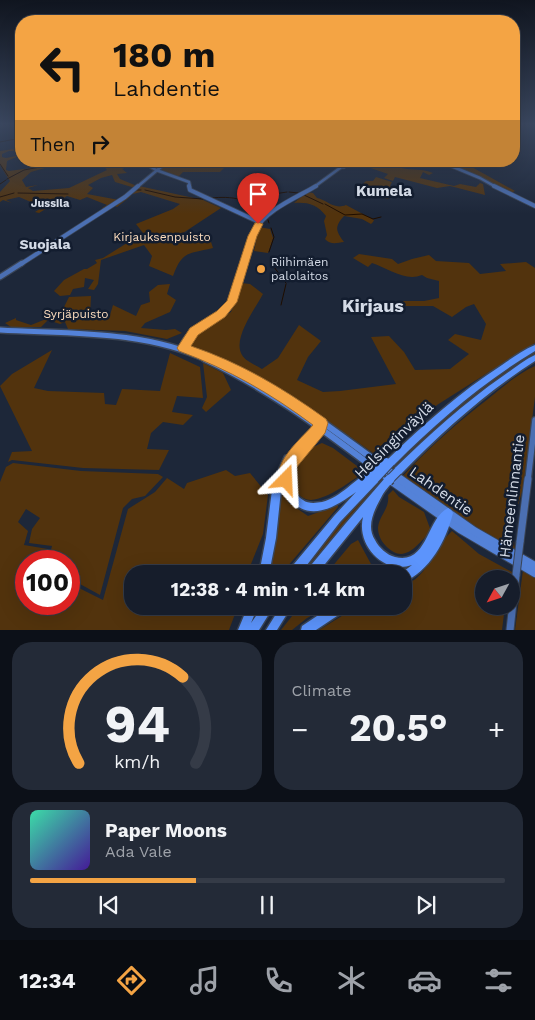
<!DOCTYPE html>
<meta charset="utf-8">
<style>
:root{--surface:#161d2b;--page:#232a37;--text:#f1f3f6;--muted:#9ea2a9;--line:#353b47;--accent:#f4a444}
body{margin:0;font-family:"Work Sans",sans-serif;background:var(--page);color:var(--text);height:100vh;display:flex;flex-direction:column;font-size:19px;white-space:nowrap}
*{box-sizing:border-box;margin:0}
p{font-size:16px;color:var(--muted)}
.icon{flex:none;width:28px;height:28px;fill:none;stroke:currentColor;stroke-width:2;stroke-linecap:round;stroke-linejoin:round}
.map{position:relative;height:630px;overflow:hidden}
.panel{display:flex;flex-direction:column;gap:12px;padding:12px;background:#0c1018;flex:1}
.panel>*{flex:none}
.top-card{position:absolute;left:15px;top:15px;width:505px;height:152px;border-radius:20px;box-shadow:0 5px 20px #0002,0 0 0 1px var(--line);background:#f4a444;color:#111;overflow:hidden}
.needle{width:32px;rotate:230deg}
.controls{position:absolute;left:475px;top:570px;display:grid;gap:10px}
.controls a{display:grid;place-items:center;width:45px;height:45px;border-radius:50%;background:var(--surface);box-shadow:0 5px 20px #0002,0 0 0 1px var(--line);font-size:25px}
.speed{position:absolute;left:15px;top:550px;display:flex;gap:10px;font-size:25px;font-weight:700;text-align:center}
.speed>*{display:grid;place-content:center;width:65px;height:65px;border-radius:50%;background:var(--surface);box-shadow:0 5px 20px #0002,0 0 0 1px var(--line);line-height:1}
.speed .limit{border:8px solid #d22;background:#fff;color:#111}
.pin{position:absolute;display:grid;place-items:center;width:42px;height:42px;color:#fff;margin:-51px -21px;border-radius:50% 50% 50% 0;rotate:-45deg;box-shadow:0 0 5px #0007}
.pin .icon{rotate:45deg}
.me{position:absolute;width:55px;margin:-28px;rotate:21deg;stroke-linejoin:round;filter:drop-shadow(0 0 4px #0008)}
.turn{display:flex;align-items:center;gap:18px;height:105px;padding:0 15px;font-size:22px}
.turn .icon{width:65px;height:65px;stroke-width:2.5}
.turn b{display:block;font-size:35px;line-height:42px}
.then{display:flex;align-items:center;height:48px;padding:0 15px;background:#0003;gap:10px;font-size:19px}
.big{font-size:38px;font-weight:700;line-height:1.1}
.panel .card{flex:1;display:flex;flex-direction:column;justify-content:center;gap:8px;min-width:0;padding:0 18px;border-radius:20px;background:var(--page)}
.panel .dial{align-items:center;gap:0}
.dial svg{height:130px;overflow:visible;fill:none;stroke:var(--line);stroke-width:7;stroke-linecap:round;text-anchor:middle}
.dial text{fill:var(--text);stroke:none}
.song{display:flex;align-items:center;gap:15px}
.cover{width:60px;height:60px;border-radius:8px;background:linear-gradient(135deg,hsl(160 70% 55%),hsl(260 70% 35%))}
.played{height:5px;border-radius:2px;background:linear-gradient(90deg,var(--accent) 35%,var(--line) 35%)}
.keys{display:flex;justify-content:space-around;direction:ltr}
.heat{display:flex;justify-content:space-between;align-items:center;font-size:28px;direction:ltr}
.panel .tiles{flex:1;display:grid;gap:12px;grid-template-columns:1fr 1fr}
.card:last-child{grid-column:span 2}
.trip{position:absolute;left:124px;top:565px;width:288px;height:50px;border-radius:20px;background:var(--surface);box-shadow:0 5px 20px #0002,0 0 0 1px var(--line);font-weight:700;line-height:50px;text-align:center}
.tabs{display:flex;height:80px;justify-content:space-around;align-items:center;background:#090c11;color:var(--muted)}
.tabs .icon{width:35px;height:35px}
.tabs .selected{color:var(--accent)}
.tabs b{font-size:22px;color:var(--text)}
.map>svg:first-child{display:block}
.green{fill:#52330d}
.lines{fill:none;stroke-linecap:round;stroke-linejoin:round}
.stream{stroke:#1e0d00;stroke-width:1}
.secondary-far4-casing{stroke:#3a4455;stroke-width:4.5}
.secondary-far3-casing{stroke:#3a4455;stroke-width:5.5}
.secondary-far2-casing{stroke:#3a4455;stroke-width:7}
.secondary-far1-casing{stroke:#3a4455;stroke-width:8}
.secondary-casing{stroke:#3a4455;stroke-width:9}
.primary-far2-casing{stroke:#3a4455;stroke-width:8}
.primary-far1-casing{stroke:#3a4455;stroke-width:9}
.primary-casing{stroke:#3a4455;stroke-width:10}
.highway-casing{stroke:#3a4455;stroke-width:3}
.secondary-far4{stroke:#4b6fb2;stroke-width:2.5}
.secondary-far3{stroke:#4b6fb2;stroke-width:4}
.secondary-far2{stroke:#4b6fb2;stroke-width:4.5}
.secondary-far1{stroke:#4b6fb2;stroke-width:5.5}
.secondary{stroke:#4b6fb2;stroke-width:7}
.primary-far2{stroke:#5482d8;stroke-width:5}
.primary-far1{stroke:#5482d8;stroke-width:6}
.primary{stroke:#5482d8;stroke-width:8}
.highway{fill:#5c94fc;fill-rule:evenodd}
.secondary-bridge-casing{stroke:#3a4455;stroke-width:9;stroke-linecap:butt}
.highway-bridge-far1-casing{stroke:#3a4455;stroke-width:10;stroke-linecap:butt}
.highway-bridge-casing{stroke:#3a4455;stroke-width:12;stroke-linecap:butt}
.secondary-bridge{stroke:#4b6fb2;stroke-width:7}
.highway-bridge-far1{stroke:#5c94fc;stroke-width:8}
.highway-bridge{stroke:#5c94fc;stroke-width:9}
.route{fill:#f4a444;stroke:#9f6b2c}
.poi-dot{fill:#f4a444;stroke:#131d2f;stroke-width:2}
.labels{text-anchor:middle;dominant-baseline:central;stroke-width:5;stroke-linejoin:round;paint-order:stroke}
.far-neighbourhood-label{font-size:11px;font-weight:bold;fill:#d4dbe7;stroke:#131d2f}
.park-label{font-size:12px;fill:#fedebf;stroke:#131d2f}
.poi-label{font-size:12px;fill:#d4dbe7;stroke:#131d2f;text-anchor:start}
.neighbourhood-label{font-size:14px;font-weight:bold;fill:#d4dbe7;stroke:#131d2f}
.far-district-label{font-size:15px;font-weight:bold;fill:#d4dbe7;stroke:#131d2f}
.near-street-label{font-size:15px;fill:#d4dbe7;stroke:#131d2f}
.district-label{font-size:18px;font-weight:bold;fill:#d4dbe7;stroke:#131d2f}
</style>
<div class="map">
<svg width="535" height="630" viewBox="0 0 535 630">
<rect width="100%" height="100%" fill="#1d2739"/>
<g class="green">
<path d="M14,149L13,150L17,151H9L2,154V157L6,158L21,155L7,161L6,170L9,171L31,168L32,165H44L45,168L31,172L22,180L26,187L38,185L28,188L33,191L69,188L107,170L104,166L115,163L120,165L130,161H140L122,169L127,173L117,174L120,179L137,186L135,188L115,182L112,175L101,178L88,185L93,188L87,194L119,200L104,209L102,208L107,205L87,197L80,200L67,196L39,213L35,212L43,207L19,197L6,200L12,203L3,200L0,202V192L10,181L0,165V151Z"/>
<path d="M171,161L179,164L184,161H219L223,162L218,166L224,168L220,172H183L177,178L159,170Z"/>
<path d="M397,161L395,166C410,172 419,167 433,173L429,175L423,172L420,178L454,186L460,184L476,187L480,183L483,184L485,195L450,186L437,188L395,177L393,181L384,178L388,174L353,162Z"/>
<path d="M461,161L515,191L508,194L478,176L445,162Z"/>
<path d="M376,177L392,182L390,186L404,190L394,188L391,192L399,195L393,194L388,199L367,194L359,196L356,195C362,189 361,185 366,181H373Z"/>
<path d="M139,186L203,200L221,208L180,235L192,242L209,236L213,248C188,254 182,251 173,276L149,266L152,256L144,245L101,260L98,284L94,290L88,289L94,280L85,278L84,287L73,289L70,295L60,296L54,291L64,280L84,269H87L97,263L95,260L103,258L143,233L136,224L173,209L180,204L141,192L129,195L131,196L117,207L113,205Z"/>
<path d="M307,192L313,193L317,198C327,200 334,210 346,205L374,220L373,222L371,224L362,219L344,216C334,227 336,231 344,242C337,243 330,245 325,239L327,235L324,221L326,216C317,204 307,202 294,203Z"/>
<path d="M259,227L270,229L273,238L268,253L254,251Z"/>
<path d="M359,254L392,259L398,264L412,259L429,255L436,261L469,263L480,274L506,271L500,264L526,262L535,268V343L437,405L380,458L288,393L223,359L188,345L196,332L231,312L241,283L250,284L263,294C255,309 232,339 242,355C245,361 256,365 262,369L278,358L299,325L321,341L308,357L297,380L323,392L340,391L396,384L371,337L389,336L404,352L415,370L450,369L469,354L448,340L455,334L481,340L486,324L474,304L466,307L452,317L433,306H400L396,301H424L439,298V281L427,278L422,275C405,282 388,268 372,263L368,267L353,258Z"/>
<path d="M170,284L167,294L176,300L170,312L145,323L141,328L166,330L175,329L182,333L167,339L125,331L68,329L65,322L60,324L48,320L41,327H11L5,323L16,318V320L31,325L61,313L69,297L91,296L90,316L110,315L113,305L136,316L141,305L150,302L149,292L158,285Z"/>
<path d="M52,350L34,388L48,391L104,393L105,404L116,405L122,389L160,391L170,353L200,367L203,398L177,396L172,412L193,415L183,425L163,422L151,433L147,449L169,450L159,470L83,468L12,460L8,462L12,452L32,451L0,386L12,374Z"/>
<path d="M535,351V356L503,376L394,472L390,468L466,398L499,374Z"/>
<path d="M203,363L223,373L231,390L206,412L202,408L207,397Z"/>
<path d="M535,366V397L523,489L512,524L515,550L464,520L402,477C428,448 457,423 488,399C503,387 517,374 535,366Z"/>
<path d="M322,443L333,448L365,472C349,482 330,498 311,500C305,500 301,497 297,493C281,473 303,450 322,443Z"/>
<path d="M13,463L81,471L158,474L163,477L145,496L132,499L123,508L100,595L69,578V561H48L52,546L29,543L32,529L40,518L26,509L18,522L28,531L24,545L48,549L45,561H26V604H69V583L103,600L128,509L155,492L167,478L184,489L187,483L226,470L235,476L250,473L268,495L263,534L247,574H132V606H238L229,630H0V482L6,467Z"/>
<path d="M381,477L385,481L308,574H299L337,525Z"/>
<path d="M393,490L399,497L424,512L431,531C417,545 404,566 385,545C381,541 378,534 378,528C379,515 390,509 388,495Z"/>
<path d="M284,495L289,503L308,516L338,505V507L281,574H270L279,496Z"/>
<path d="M452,531L479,554L512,572L511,579H484V606H505L502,630H319L358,606H402L403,586C424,577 425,567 436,549C440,543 446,537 452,531Z"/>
<path d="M358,540L371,564L397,571L392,574H326L351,544Z"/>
<path d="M523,570L535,577V630H515Z"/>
<path d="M300,606H329L307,618L292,630H281Z"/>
</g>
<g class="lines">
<g class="stream">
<path d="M0,142L21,138"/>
<path d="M0,164L8,176"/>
<path d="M47,166L86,161"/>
<path d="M7,179L24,170L40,167"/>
<path d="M0,184L6,180"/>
<path d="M135,190H141"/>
<path d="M145,190L175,197L203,199"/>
<path d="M289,192L298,193"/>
<path d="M18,193L68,194"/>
<path d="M304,195L323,204"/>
<path d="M0,197L14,193"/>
<path d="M211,198C231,196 251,198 264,215"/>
<path d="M241,199L287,192"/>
<path d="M325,204L345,215L362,214L373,219L381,217"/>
<path d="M268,220L269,223"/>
<path d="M269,252L274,237L271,228"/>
<path d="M271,263L286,283"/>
<path d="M281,305L286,284"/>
</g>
<g class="secondary-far4-casing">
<g id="secondary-far4">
<path d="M142,161L156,170L189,182L190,187"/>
<path d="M439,161L480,178L496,187"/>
<path d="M342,165L344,167H339V166Z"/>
<path d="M343,166L352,161"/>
<path d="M137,187L168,161"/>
<path d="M314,187L340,168"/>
</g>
</g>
<g class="secondary-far3-casing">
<g id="secondary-far3">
<path d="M189,186L190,190L259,222"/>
<path d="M494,186L535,206"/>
<path d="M21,264L125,197L138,186"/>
<path d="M244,264C246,253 249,240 255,230C267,209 296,198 316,186"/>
</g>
</g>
<g class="secondary-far2-casing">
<g id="secondary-far2">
<path d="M0,277L22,263"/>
<path d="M181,349C187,326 217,322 230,304C238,292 241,276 244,263"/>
</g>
</g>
<g class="secondary-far1-casing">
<path id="secondary-far1" d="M528,480L535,420"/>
</g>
<g class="secondary-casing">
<g id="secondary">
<path d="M520,542L528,479"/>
<path d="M510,630L516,575"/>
</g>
</g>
<g class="primary-far2-casing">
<g id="primary-far2">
<path d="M0,330C70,334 143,330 208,360"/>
<path d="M196,352L216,360"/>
</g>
</g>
<g class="primary-far1-casing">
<g id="primary-far1">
<path d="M205,359C273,390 331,436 390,480"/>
<path d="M212,359C282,386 341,437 402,480"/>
</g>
</g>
<g class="primary-casing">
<g id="primary">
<path d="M389,479L460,529L535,573"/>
<path d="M400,479L474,531L535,566"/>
</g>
</g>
<g class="highway-casing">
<g id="highway">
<path d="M535,345V351C482,383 437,422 394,465L391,466L388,465L387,462L388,459C423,425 460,392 502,365C512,358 523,350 535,345Z"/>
<path d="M535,355V361C485,393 442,432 401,474L398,475L395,474L394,471L395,468C429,435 464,403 503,376C513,369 524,360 535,355Z"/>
<path d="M321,419L324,421L325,423C321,444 283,456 291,485C293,491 298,497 303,500C308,504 316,503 322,502C342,497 354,479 371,471L374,472L375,475L378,476L379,479L378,482L340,522L300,574H288L289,570L334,516L356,492C338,505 313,522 292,502C286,497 283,489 282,481L276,538L269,574H259L266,538L273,482L285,456L288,455L290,456C298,444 314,433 318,421Z"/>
<path d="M388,477L391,478L392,481C390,486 386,489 383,494C376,507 365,525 375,540C379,548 387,555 395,557C428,565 426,519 448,508L451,510L453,513C446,541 430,571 402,583V574H400L412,565C384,575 356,545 363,517L317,574H306L307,570L346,523L385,478Z"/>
<path d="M248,606H258L251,623L263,606H274L259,630H238Z"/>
<path d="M281,606H292L277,630H266Z"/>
<path d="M332,606H347L346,610L316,630H301L302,626Z"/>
</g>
</g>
<use href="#secondary-far4" class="secondary-far4"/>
<use href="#secondary-far3" class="secondary-far3"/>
<use href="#secondary-far2" class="secondary-far2"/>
<use href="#secondary-far1" class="secondary-far1"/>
<use href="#secondary" class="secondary"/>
<use href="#primary-far2" class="primary-far2"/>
<use href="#primary-far1" class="primary-far1"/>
<use href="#primary" class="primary"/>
<use href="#highway" class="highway"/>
<g class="secondary-bridge-casing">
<path id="secondary-bridge" d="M516,575L520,542"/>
</g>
<g class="highway-bridge-far1-casing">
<g id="highway-bridge-far1">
<path d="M371,475L386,462"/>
<path d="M375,479L391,462"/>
<path d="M389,480L398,471"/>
</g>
</g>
<g class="highway-bridge-casing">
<path id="highway-bridge" d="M388,481L390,479"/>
</g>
<use href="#secondary-bridge" class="secondary-bridge"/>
<use href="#highway-bridge-far1" class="highway-bridge-far1"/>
<use href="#highway-bridge" class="highway-bridge"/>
</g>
<linearGradient id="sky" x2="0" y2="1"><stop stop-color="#10151f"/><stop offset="0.58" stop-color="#3a475f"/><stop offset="1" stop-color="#3a475f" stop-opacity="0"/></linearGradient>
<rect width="535" height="214" fill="url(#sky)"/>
<path class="route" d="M258,222L263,224L257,236L237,302L225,317L198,335L191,346C241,363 283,388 326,419L328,423L325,433L296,468L291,485L286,488L280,485C271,463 300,440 313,425C270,393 230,370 179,351L177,348L190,328L217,311L227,301L248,236L255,223Z"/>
<circle class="poi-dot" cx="261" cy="269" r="5"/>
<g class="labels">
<g class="far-neighbourhood-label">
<text x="50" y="203">Jussila</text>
</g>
<g class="park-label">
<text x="162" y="237">Kirjauksenpuisto</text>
<text x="76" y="314">Syrjäpuisto</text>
</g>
<g class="poi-label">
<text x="271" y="262">Riihimäen<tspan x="271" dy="14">palolaitos</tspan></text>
</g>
<g class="neighbourhood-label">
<text x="45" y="244">Suojala</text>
</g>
<g class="far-district-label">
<text x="384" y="191">Kumela</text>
</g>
<g class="near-street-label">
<text transform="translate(394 440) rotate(-44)">Helsinginväylä</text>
<text transform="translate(441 491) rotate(35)">Lahdentie</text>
<text transform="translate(512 496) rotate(-83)">Hämeenlinnantie</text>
</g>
<g class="district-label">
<text x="373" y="305">Kirjaus</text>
</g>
</g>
</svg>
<div class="controls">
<a><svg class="needle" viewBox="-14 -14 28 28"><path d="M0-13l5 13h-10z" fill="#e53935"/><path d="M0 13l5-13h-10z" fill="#9ea2a9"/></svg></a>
</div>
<div class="speed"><div class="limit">100</div></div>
<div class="pin" style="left:258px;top:224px;background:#d93025"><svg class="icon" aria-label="arrive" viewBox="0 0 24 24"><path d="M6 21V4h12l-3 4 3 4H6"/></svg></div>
<svg class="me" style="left:286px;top:480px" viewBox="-20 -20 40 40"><path d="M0-17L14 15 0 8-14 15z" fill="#f4a444" stroke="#fff" stroke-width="4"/></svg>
<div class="trip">12:38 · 4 min · 1.4 km</div>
<div class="top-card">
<div class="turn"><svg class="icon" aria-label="left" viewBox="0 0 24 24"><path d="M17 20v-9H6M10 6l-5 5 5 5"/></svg><div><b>180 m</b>Lahdentie</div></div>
<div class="then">Then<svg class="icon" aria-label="right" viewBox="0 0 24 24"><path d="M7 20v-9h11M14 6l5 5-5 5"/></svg></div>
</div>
</div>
<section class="panel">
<div class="tiles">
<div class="card dial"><svg viewBox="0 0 100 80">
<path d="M14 69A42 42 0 1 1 86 69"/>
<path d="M14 69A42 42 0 0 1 78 16" stroke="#f4a444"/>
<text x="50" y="56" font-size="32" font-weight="700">94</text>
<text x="50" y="72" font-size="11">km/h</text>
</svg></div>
<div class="card"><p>Climate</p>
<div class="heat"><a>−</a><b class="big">20.5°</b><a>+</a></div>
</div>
<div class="card">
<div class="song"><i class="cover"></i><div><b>Paper Moons</b><p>Ada Vale</p></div></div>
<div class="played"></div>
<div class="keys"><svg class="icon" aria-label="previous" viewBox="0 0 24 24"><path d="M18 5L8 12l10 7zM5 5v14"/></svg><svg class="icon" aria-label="pause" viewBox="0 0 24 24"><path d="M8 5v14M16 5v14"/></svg><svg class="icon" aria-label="next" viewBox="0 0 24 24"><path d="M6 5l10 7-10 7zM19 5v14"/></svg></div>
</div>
</div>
</section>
<nav class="tabs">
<b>12:34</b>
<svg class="icon selected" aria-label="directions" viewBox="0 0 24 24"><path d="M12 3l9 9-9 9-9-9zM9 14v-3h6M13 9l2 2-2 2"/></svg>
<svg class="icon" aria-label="music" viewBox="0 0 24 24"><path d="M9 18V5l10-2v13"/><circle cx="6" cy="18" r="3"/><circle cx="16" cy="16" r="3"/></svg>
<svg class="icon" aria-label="phone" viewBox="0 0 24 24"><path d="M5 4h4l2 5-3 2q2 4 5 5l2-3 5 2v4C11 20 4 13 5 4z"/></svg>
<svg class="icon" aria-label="climate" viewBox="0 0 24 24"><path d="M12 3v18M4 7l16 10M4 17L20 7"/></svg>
<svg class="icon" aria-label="car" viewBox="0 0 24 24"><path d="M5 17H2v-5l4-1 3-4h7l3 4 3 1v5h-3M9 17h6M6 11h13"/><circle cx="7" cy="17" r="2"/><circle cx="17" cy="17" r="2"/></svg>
<svg class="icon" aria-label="filters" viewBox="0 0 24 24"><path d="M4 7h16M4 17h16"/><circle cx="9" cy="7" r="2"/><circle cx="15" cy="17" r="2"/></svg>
</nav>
